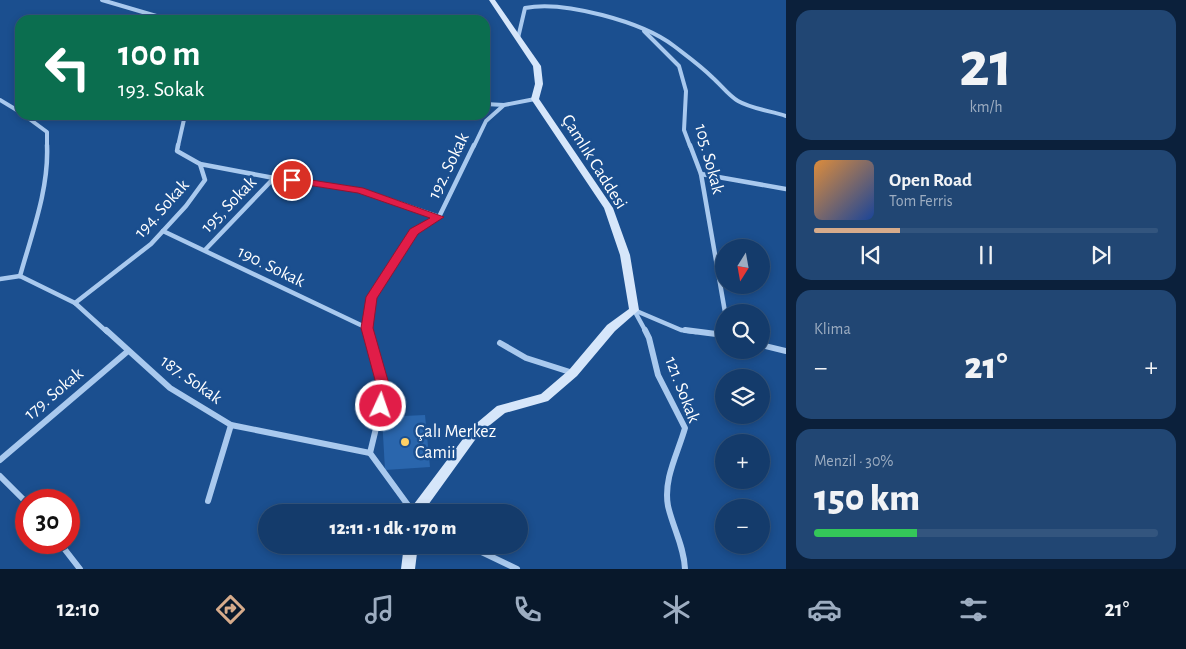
<!DOCTYPE html>
<html lang="tr">
<meta charset="utf-8">
<style>
:root{--surface:#143b6b;--page:#214673;--text:#f1f3f6;--muted:#9dadc1;--line:#33557e;--accent:#d6ab8b}
body{margin:0;font-family:"Alegreya Sans",sans-serif;background:var(--page);color:var(--text);height:100vh;display:flex;flex-direction:column;font-size:19px;white-space:nowrap}
*{box-sizing:border-box;margin:0}
p{font-size:16px;color:var(--muted)}
.icon{flex:none;width:28px;height:28px;fill:none;stroke:currentColor;stroke-width:2;stroke-linecap:round;stroke-linejoin:round}
.map{position:relative;flex:1;overflow:hidden}
.side{display:flex;flex-direction:column;gap:10px;padding:10px;background:#0b203b;width:400px}
.side>*{flex:none}
.banner{position:absolute;left:15px;top:15px;width:475px;height:105px;border-radius:15px;box-shadow:0 2px 8px #0003,0 0 0 1px var(--line);background:#0b6e4f;color:#fff;overflow:hidden}
.needle{width:32px;rotate:191deg}
.controls{position:absolute;left:715px;top:239px;display:grid;gap:10px}
.controls a{display:grid;place-items:center;width:55px;height:55px;border-radius:50%;background:var(--surface);box-shadow:0 2px 8px #0003,0 0 0 1px var(--line);font-size:25px}
.speed{position:absolute;left:15px;top:489px;display:flex;gap:10px;font-size:25px;font-weight:700;text-align:center}
.speed>*{display:grid;place-content:center;width:65px;height:65px;border-radius:50%;background:var(--surface);box-shadow:0 2px 8px #0003,0 0 0 1px var(--line);line-height:1}
.speed .limit{border:8px solid #d22;background:#fff;color:#111}
.pin{position:absolute;display:grid;place-items:center;width:42px;height:42px;color:#fff;margin:-21px;border:2px solid #fff;border-radius:50%;box-shadow:0 1px 5px #0007}
.me{position:absolute;width:55px;margin:-28px;rotate:3deg;stroke-linejoin:round;filter:drop-shadow(0 0 4px #0008)}
.turn{display:flex;align-items:center;gap:18px;height:105px;padding:0 20px;font-size:22px}
.turn .icon{width:65px;height:65px;stroke-width:2.5}
.turn b{display:block;font-size:35px;line-height:42px}
.big{font-size:38px;font-weight:800;line-height:1.1}
.side .widget{flex:1;display:flex;flex-direction:column;justify-content:center;gap:8px;min-width:0;padding:0 18px;border-radius:15px;background:var(--page)}
.side .dial{align-items:center;gap:0}
.dial b{font-size:65px;line-height:1}
.song{display:flex;align-items:center;gap:15px}
.cover{width:60px;height:60px;border-radius:8px;background:linear-gradient(135deg,hsl(30 70% 55%),hsl(220 70% 35%))}
.played{height:5px;border-radius:2px;background:linear-gradient(90deg,var(--accent) 25%,var(--line) 25%)}
.keys{display:flex;justify-content:space-around;direction:ltr}
.heat{display:flex;justify-content:space-between;align-items:center;font-size:28px;direction:ltr}
.charge{height:8px;border-radius:4px;background:linear-gradient(90deg,#34c759 30%,var(--line) 0)}
.trip{position:absolute;left:258px;top:504px;width:270px;height:50px;border-radius:25px;background:var(--surface);box-shadow:0 2px 8px #0003,0 0 0 1px var(--line);font-weight:800;line-height:50px;text-align:center}
.tab-bar{display:flex;height:80px;justify-content:space-around;align-items:center;background:#08182b;color:var(--muted)}
.tab-bar .icon{width:35px;height:35px}
.tab-bar .selected{color:var(--accent)}
.tab-bar b{font-size:22px;color:var(--text)}
main{display:flex;flex:1;min-height:0}
.map>svg:first-child{display:block}
.building{fill:#2a66ad}
.lines{fill:none;stroke-linecap:round;stroke-linejoin:round}
.street-far2{stroke:#a9c9ee;stroke-width:4}
.street-far1{stroke:#a9c9ee;stroke-width:4.5}
.street{stroke:#a9c9ee;stroke-width:6}
.secondary{fill:#d6e6fa;fill-rule:evenodd}
.route{fill:#e11d48;stroke:#92132f}
.poi-dot{fill:#ffd166;stroke:#1b4f8f;stroke-width:2}
.labels{text-anchor:middle;dominant-baseline:central;stroke-width:5;stroke-linejoin:round;paint-order:stroke}
.street-label{font-size:18px;fill:#fff;stroke:#1b4f8f}
.poi-label{font-size:18px;fill:#fff;stroke:#1b4f8f;text-anchor:start}
</style>
<main>
<div class="map">
<svg width="786" height="569" viewBox="0 0 786 569">
<rect width="100%" height="100%" fill="#1b4f8f"/>
<path class="building" d="M425,415L430,467L385,470L382,417Z"/>
<g class="lines">
<g class="street-far2">
<path d="M102,0L170,20"/>
<path d="M644,31L679,66L686,91L684,130L690,146"/>
<path d="M518,38L525,8C563,0 643,22 674,46C687,56 701,66 713,78C721,85 729,96 738,101C752,109 771,111 786,116"/>
<path d="M0,100L20,112"/>
<path d="M485,104L504,105L535,99"/>
<path d="M24,115L47,132V146"/>
<path d="M178,146L185,115"/>
<path d="M474,146L486,121L504,105"/>
</g>
<g class="street-far1">
<path d="M690,145L701,174L725,312"/>
<path d="M200,164L274,178L360,190L439,217"/>
<path d="M701,174L786,189"/>
<path d="M439,217L474,145"/>
<path d="M163,231L367,328"/>
<path d="M205,250L274,178"/>
<path d="M20,276L75,303L107,332"/>
<path d="M20,276C32,233 49,189 47,145"/>
<path d="M0,279L20,276"/>
<path d="M75,303L151,244L186,206L205,180L200,164L177,151L178,145"/>
<path d="M634,310L646,332"/>
<path d="M634,310L681,330L696,332"/>
<path d="M368,332L372,297L414,231L439,217"/>
</g>
<g class="street">
<path d="M106,330L170,388L231,425L370,453"/>
<path d="M368,330L385,391L370,453L413,512"/>
<path d="M645,330L649,338L658,375L685,428C678,453 663,479 668,506C673,528 684,546 685,569"/>
<path d="M685,330L724,335"/>
<path d="M500,343L526,358L573,373"/>
<path d="M761,345L786,351"/>
<path d="M0,460L128,351"/>
<path d="M0,476L26,502"/>
<path d="M208,501L231,425"/>
<path d="M59,542L80,569"/>
<path d="M467,545L517,569"/>
</g>
<g class="secondary">
<path d="M489,0H495L541,66L543,84L539,99L613,208L630,255L639,310L615,331L577,376L548,401L505,413L480,433L423,512H410L411,508L472,427L497,406L541,394L569,370L607,325L629,309L620,255L604,208L531,99L535,84L533,66Z"/>
<path d="M404,545H418L415,569H401Z"/>
</g>
</g>
<path class="route" d="M292,177L363,188L444,217L418,234L377,298L373,328L391,391L386,410H376L374,406L378,391L361,328L366,297L410,229L430,218L358,193L288,182L287,180Z"/>
<circle class="poi-dot" cx="405" cy="442" r="5"/>
<g class="labels">
<g class="street-label">
<text transform="translate(709 159) rotate(75)">105. Sokak</text>
<text transform="translate(594 162) rotate(58)">Çamlık Caddesi</text>
<text transform="translate(449 166) rotate(-64)">192. Sokak</text>
<text transform="translate(229 205) rotate(-46)">195, Sokak</text>
<text transform="translate(162 209) rotate(-48)">194. Sokak</text>
<text transform="translate(271 267) rotate(26)">190. Sokak</text>
<text transform="translate(191 380) rotate(35)">187. Sokak</text>
<text transform="translate(682 390) rotate(69)">121. Sokak</text>
<text transform="translate(54 394) rotate(-40)">179. Sokak</text>
</g>
<g class="poi-label">
<text x="415" y="432">Çalı Merkez<tspan x="415" dy="21">Camii</tspan></text>
</g>
</g>
</svg>
<div class="controls">
<a><svg class="needle" viewBox="-14 -14 28 28"><path d="M0-13l5 13h-10z" fill="#e53935"/><path d="M0 13l5-13h-10z" fill="#9dadc1"/></svg></a>
<a><svg class="icon" aria-label="search" viewBox="0 0 24 24"><circle cx="10" cy="10" r="6"/><path d="M15 15l6 6"/></svg></a>
<a><svg class="icon" aria-label="layers" viewBox="0 0 24 24"><path d="M12 4l9 5-9 5-9-5zM3 14l9 5 9-5"/></svg></a>
<a>+</a>
<a>−</a>
</div>
<div class="speed"><div class="limit">30</div></div>
<div class="pin" style="left:292px;top:180px;background:#d93025"><svg class="icon" aria-label="arrive" viewBox="0 0 24 24"><path d="M6 21V4h12l-3 4 3 4H6"/></svg></div>
<svg class="me" style="left:381px;top:406px" viewBox="-20 -20 40 40"><circle r="17" fill="#e11d48" stroke="#fff" stroke-width="3"/><path d="M0-11L8 9 0 5-8 9z" fill="#fff"/></svg>
<div class="trip">12:11 · 1 dk · 170 m</div>
<div class="banner">
<div class="turn"><svg class="icon" aria-label="left" viewBox="0 0 24 24"><path d="M17 20v-9H6M10 6l-5 5 5 5"/></svg><div><b>100 m</b>193. Sokak</div></div>
</div>
</div>
<section class="side">
<div class="widget dial"><b>21</b><p>km/h</p></div>
<div class="widget">
<div class="song"><i class="cover"></i><div><b>Open Road</b><p>Tom Ferris</p></div></div>
<div class="played"></div>
<div class="keys"><svg class="icon" aria-label="previous" viewBox="0 0 24 24"><path d="M18 5L8 12l10 7zM5 5v14"/></svg><svg class="icon" aria-label="pause" viewBox="0 0 24 24"><path d="M8 5v14M16 5v14"/></svg><svg class="icon" aria-label="next" viewBox="0 0 24 24"><path d="M6 5l10 7-10 7zM19 5v14"/></svg></div>
</div>
<div class="widget"><p>Klima</p>
<div class="heat"><a>−</a><b class="big">21°</b><a>+</a></div>
</div>
<div class="widget"><p>Menzil · 30%</p><b class="big">150 km</b><div class="charge"></div></div>
</section>
</main>
<nav class="tab-bar">
<b>12:10</b>
<svg class="icon selected" aria-label="directions" viewBox="0 0 24 24"><path d="M12 3l9 9-9 9-9-9zM9 14v-3h6M13 9l2 2-2 2"/></svg>
<svg class="icon" aria-label="music" viewBox="0 0 24 24"><path d="M9 18V5l10-2v13"/><circle cx="6" cy="18" r="3"/><circle cx="16" cy="16" r="3"/></svg>
<svg class="icon" aria-label="phone" viewBox="0 0 24 24"><path d="M5 4h4l2 5-3 2q2 4 5 5l2-3 5 2v4C11 20 4 13 5 4z"/></svg>
<svg class="icon" aria-label="climate" viewBox="0 0 24 24"><path d="M12 3v18M4 7l16 10M4 17L20 7"/></svg>
<svg class="icon" aria-label="car" viewBox="0 0 24 24"><path d="M5 17H2v-5l4-1 3-4h7l3 4 3 1v5h-3M9 17h6M6 11h13"/><circle cx="7" cy="17" r="2"/><circle cx="17" cy="17" r="2"/></svg>
<svg class="icon" aria-label="filters" viewBox="0 0 24 24"><path d="M4 7h16M4 17h16"/><circle cx="9" cy="7" r="2"/><circle cx="15" cy="17" r="2"/></svg>
<b>21°</b>
</nav>
